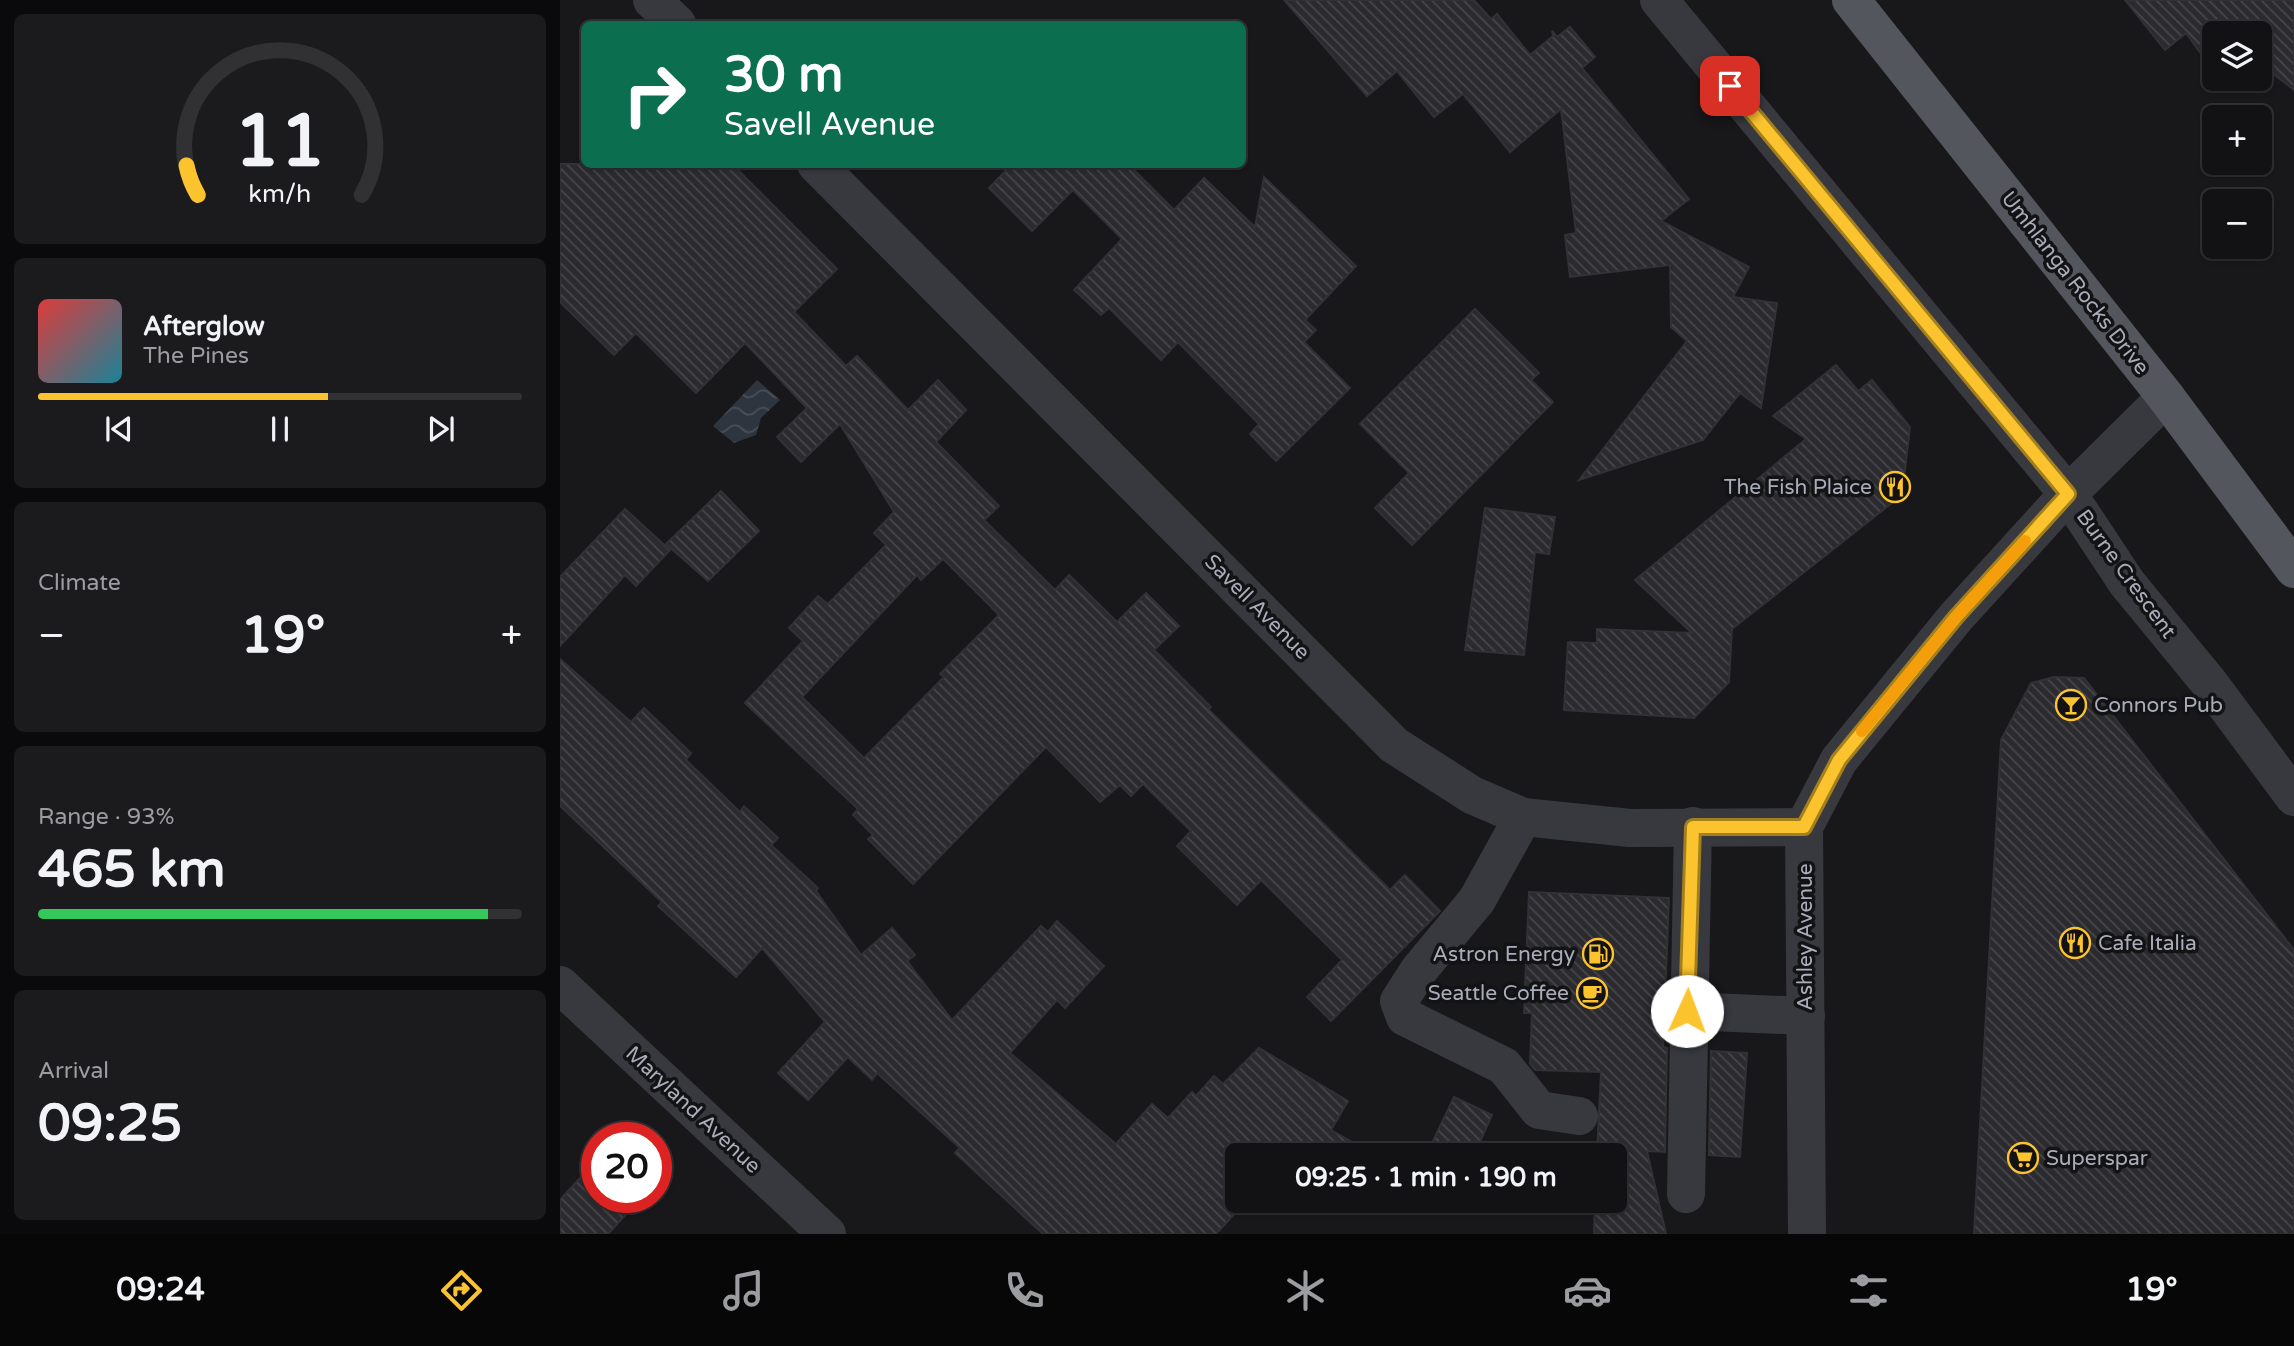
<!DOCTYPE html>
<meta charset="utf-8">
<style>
:root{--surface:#121114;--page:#1b1a1d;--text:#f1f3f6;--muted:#9c9da0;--line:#313134;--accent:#fbc32e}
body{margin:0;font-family:"Varela Round",sans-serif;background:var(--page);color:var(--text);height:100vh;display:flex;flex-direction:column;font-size:26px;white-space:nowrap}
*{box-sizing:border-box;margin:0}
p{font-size:23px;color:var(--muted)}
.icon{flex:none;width:38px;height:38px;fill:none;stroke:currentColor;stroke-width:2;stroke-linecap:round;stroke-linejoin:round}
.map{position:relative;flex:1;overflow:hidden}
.details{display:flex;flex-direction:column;gap:14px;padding:14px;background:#0a090b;width:560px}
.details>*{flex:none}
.banner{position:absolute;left:21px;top:21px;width:665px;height:147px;border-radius:10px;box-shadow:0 2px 5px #0004,0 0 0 2px var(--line);background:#0b6e4f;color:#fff;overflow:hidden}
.fabs{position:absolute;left:1642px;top:21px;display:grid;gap:14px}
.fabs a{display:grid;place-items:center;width:70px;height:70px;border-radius:10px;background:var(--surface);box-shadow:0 2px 5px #0004,0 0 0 2px var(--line);font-size:35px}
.speed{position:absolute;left:21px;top:1122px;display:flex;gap:14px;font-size:35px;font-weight:700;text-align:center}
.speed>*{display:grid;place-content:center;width:91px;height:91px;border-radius:50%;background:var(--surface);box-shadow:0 2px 5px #0004,0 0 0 2px var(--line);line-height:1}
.speed .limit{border:10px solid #d22;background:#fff;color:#111}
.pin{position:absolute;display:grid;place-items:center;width:60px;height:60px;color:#fff;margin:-30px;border-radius:14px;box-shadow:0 4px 10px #0006}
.me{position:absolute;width:77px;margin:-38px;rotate:2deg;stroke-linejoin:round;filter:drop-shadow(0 0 5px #0008)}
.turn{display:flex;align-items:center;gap:24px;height:147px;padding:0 28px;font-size:32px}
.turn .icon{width:91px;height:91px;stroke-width:2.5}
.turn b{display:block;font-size:49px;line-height:60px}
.big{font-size:52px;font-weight:700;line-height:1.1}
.details .widget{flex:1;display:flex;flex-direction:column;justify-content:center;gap:10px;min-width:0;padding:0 24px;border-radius:10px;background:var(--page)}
.details .dial{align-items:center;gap:0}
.dial svg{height:182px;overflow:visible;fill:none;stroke:var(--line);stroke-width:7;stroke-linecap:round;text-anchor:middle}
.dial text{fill:var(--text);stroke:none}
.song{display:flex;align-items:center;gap:21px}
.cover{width:84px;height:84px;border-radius:10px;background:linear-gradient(135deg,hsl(0 70% 55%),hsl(190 70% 35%))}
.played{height:7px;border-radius:4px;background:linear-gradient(90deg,var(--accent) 60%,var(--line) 60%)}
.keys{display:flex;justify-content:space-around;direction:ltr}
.heat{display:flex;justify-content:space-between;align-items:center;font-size:38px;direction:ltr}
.charge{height:10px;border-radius:5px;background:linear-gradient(90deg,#34c759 93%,var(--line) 0)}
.trip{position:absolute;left:665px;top:1143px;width:402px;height:70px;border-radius:10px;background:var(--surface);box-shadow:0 2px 5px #0004,0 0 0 2px var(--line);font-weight:700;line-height:70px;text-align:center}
.tab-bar{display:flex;height:112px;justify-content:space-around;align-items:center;background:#070708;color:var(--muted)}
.tab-bar .icon{width:49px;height:49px}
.tab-bar .current{color:var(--accent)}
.tab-bar b{font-size:32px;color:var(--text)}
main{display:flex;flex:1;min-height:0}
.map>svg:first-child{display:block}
.water{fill:url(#water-waves)}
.building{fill:url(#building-back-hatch);stroke:#323136;stroke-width:2;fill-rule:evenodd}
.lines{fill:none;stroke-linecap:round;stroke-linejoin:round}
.minor{stroke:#38393f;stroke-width:38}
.major{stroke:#54565e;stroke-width:38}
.route-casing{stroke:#a37f1e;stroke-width:18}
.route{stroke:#fbc32e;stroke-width:12}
.slow{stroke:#f59e0b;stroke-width:12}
.labels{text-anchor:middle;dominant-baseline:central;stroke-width:7;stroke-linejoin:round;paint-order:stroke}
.street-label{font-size:21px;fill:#a9adba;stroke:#131215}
.poi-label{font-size:21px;fill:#a9adba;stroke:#131215;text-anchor:end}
</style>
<main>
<section class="details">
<div class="widget dial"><svg viewBox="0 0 100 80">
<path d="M14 69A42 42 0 1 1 86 69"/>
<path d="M14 69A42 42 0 0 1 9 56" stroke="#fbc32e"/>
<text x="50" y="56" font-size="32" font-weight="700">11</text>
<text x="50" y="72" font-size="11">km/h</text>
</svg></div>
<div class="widget">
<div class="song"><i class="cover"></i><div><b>Afterglow</b><p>The Pines</p></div></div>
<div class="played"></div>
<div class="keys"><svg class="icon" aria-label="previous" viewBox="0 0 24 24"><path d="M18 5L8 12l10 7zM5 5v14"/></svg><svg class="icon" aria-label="pause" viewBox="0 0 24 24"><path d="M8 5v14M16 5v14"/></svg><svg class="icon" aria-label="next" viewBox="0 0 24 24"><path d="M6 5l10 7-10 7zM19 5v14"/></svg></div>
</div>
<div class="widget"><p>Climate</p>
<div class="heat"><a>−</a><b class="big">19°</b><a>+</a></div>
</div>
<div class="widget"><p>Range · 93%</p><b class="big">465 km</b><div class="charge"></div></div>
<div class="widget"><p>Arrival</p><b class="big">09:25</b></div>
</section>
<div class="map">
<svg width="1734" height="1234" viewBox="0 0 1734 1234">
<defs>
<pattern id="water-waves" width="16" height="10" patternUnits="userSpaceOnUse" patternTransform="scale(1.75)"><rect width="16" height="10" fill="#2d353f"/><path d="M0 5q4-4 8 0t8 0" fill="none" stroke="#495059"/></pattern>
<pattern id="building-back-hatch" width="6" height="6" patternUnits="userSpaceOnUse" patternTransform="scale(1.75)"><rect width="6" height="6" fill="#2b2a2e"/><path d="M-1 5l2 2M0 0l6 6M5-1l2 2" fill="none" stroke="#47464a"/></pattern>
</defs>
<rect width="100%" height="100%" fill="#18171a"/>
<path class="water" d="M197,380L220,400L201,418L196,435L174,443L153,426Z"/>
<g class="building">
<path d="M724,0H914L931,19L937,14L970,55L993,36L992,31L997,37L1010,27L1035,57L1022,68L1129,199L1101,221L1189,267L1173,297L1217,303L1201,408L1180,393L1143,440L1019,480L1127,341L1111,327L1110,265L1010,277L1005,235L1016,233L1001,109L950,152L903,94L874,117L837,71L807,96Z"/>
<path d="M1565,0H1734V90L1703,66L1699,68V33H1654V72L1626,33L1605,50Z"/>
<path d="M0,164H172L277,269L234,312L286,366L297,356L348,410L378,380L406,410L376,442L439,506L424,520L495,590L509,575L557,622L586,593L619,626L594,650L651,707L648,709L830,890L845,875L880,911L771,1021L747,997L782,960L701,880L677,905L617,846L631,831L583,784L571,796L560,785L540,802L486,747L353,884L308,839L313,835L293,815L298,809L185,703L243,641L229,628L258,596L268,604L326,545L314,533L334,512L280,424L241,462L217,437L247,408L185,343L136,393L76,333L54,355L0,302ZM383,559L439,615L380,674L384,677L304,758L242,697L357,575L361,580Z"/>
<path d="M452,164H568L614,210L644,178L695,227L704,177L796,266L745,320L756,330L744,342L790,388L716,461L690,434L699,424L618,342L601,360L549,308L541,315L514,290L562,239L513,190L472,231L429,188Z"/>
<path d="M915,309L979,373L971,380L993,402L852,545L815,508L849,473L800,424Z"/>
<path d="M1276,365L1298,391L1312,380L1350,427L1342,495L1172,629L1169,682L1134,718L1004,710L1008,642L1037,643V629L1132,633L1075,580L1246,439L1213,416Z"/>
<path d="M161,491L199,531L148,581L106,544Z"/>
<path d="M925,508L995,517L989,554L975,552L964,655L905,650Z"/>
<path d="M65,509L110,550L76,586L65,575L0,646V577Z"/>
<path d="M0,659L71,722L84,708L131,753L126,760L180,812L184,806L218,838L211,845L258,888L256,891L301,955L332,928L355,955L347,961L392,1020L481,926L488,932L497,921L544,966L505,1008L497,1000L450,1053L556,1144L592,1104L608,1118L632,1092L636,1096L654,1076L663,1084L699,1048L788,1101L771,1130L815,1155H677V1200H687L656,1234H483L395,1153L400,1148L317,1073L312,1080L288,1057L248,1100L218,1073L265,1022L202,948L176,977L98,906L102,902L0,806Z"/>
<path d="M1494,677L1524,678L1734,950V1234H1414L1441,740L1471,683Z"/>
<path d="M969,892L1109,898L1103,1047L1107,1048L1105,1152L1087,1151L1106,1234H1034L1035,1200H1055V1155H1037L1041,1072L975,1070L970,1064L972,1013H964Z"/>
<path d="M1151,1051L1187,1053L1180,1157L1149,1155Z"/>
<path d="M894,1097L932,1115L914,1155H898L872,1143Z"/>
<path d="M37,1159V1197H82L48,1234H0V1200Z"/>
</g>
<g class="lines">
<g class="minor">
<path d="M92,0L117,24"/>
<path d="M1099,0L1508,494L1567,583L1650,684L1734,797"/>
<path d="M256,164L834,745L912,795L963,817L1070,828L1244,827"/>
<path d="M963,817L917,900L859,970L839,1001L845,1017L944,1066L979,1110L1019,1116"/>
<path d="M0,985L267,1234"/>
<path d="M1127,1011L1246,1016"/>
<path d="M1126,1194L1133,826"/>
<path d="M1247,1234L1244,827L1279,760L1396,617L1508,494L1606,397"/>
</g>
<path class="major" d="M1291,0L1606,397L1734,569"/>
</g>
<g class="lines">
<g class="route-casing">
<path id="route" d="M1127,1011L1133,827H1244L1279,760L1396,617L1508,494L1170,86"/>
</g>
<use href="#route" class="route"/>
<path class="slow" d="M1302,731L1396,617L1465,541"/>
</g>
<defs>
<g id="restaurant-ring" transform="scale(1.575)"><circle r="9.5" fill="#131215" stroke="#fbc32e" stroke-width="1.5"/><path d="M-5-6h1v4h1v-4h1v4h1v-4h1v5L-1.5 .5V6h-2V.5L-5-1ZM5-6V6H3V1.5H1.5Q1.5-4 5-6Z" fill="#fbc32e"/></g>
<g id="bar-ring" transform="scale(1.575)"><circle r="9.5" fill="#131215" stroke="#fbc32e" stroke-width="1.5"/><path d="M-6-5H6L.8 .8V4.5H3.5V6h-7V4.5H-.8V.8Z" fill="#fbc32e"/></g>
<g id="fuel-ring" transform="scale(1.575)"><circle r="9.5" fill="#131215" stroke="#fbc32e" stroke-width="1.5"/><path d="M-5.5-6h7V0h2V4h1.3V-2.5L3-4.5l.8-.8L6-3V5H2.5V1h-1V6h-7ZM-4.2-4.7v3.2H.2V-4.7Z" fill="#fbc32e"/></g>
<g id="cafe-ring" transform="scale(1.575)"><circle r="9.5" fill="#131215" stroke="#fbc32e" stroke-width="1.5"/><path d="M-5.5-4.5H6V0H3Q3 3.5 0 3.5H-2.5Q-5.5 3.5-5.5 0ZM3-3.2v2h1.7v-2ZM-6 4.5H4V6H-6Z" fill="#fbc32e"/></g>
<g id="supermarket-ring" transform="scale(1.575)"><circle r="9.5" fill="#131215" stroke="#fbc32e" stroke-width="1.5"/><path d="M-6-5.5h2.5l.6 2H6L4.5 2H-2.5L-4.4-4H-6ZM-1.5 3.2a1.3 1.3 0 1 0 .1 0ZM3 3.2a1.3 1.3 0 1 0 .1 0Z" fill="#fbc32e"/></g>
</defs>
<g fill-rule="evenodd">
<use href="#restaurant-ring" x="1335" y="487"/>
<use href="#bar-ring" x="1511" y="705"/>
<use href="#restaurant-ring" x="1515" y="943"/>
<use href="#fuel-ring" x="1038" y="954"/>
<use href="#cafe-ring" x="1032" y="993"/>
<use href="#supermarket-ring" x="1463" y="1158"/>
</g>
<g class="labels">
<g class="street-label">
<text transform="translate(1515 283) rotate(52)">Umhlanga Rocks Drive</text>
<text transform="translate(1566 574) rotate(54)">Burne Crescent</text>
<text transform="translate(697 607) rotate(45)">Savell Avenue</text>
<text transform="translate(1245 937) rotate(-90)">Ashley Avenue</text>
<text transform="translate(133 1110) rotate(43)">Maryland Avenue</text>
</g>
<g class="poi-label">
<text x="1312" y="487">The Fish Plaice</text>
<text x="1534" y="705" text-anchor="start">Connors Pub</text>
<text x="1538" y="943" text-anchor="start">Cafe Italia</text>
<text x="1015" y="954">Astron Energy</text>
<text x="1009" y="993">Seattle Coffee</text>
<text x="1486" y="1158" text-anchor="start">Superspar</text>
</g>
</g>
</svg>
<div class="fabs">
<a><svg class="icon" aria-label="layers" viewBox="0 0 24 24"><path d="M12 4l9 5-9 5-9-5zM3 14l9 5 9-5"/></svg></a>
<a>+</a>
<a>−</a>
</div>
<div class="speed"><div class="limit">20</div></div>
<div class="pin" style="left:1170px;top:86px;background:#d93025"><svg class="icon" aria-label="arrive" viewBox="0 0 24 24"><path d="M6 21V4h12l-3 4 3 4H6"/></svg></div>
<svg class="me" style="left:1127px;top:1011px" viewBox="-20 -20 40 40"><circle r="19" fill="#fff"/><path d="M0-13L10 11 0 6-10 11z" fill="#fbc32e"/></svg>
<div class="trip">09:25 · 1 min · 190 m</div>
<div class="banner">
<div class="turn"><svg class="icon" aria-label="right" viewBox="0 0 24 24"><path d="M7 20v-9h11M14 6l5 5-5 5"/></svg><div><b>30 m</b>Savell Avenue</div></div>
</div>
</div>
</main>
<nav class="tab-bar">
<b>09:24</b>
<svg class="icon current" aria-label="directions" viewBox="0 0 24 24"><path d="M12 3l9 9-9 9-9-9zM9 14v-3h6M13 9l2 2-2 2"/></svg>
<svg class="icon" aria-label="music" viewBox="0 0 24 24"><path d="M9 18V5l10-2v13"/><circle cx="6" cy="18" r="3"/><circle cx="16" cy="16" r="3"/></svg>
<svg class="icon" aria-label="phone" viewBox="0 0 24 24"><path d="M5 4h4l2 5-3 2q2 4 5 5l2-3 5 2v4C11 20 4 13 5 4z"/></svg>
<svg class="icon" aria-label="climate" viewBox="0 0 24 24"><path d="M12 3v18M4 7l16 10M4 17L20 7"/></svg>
<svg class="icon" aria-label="car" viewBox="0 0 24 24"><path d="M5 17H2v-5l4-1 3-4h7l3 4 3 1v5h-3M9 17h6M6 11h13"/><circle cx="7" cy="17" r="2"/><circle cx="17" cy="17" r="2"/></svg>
<svg class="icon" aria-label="filters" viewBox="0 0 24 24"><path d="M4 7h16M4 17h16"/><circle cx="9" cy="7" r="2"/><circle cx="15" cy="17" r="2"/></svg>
<b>19°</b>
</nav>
